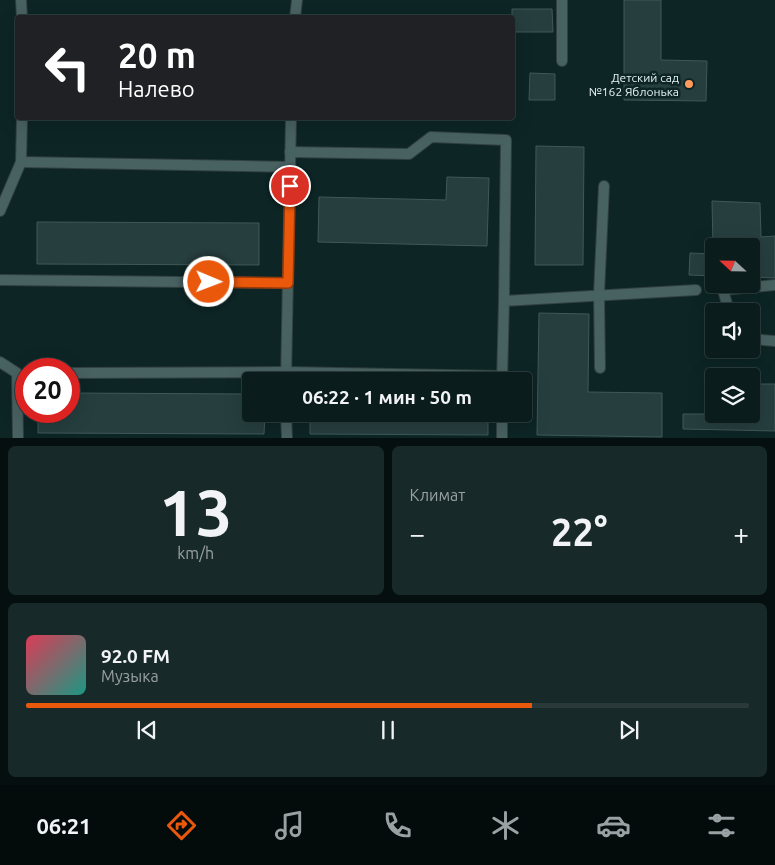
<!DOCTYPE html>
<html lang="ru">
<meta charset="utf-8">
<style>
:root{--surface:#0a1c1c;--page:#182929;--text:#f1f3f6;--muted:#99a1a3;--line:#2a3a3b;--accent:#ea580c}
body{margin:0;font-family:Ubuntu,sans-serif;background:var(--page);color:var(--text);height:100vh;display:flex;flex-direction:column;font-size:19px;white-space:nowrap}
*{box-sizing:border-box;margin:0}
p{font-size:16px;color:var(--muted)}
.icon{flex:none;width:28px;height:28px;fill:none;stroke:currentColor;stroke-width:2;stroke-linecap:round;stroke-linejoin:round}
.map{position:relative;height:438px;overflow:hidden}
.sheet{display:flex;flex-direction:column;gap:8px;padding:8px;background:#060f0f;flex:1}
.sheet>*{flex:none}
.guide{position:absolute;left:15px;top:15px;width:500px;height:105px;border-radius:5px;box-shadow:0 5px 20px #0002,0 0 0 1px var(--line);background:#202124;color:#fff;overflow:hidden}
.needle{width:32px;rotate:292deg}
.controls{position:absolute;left:705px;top:238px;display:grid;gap:10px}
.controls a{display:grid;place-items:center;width:55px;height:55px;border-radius:5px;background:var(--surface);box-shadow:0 5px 20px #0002,0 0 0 1px var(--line);font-size:25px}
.speed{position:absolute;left:15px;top:358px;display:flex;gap:10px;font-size:25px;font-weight:700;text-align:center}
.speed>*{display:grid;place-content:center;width:65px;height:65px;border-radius:50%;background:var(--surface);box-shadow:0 5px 20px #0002,0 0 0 1px var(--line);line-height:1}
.speed .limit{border:8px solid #d22;background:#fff;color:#111}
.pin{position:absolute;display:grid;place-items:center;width:42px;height:42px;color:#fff;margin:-21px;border:2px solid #fff;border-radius:50%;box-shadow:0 1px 5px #0007}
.me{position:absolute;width:55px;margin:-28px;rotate:91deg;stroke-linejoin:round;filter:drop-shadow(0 0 4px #0008)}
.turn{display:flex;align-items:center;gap:18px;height:105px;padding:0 20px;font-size:22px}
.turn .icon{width:65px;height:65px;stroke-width:2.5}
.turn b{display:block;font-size:35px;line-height:42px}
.big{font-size:38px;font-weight:700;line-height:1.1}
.sheet .widget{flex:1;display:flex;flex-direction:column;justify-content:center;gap:8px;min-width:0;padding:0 18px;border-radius:8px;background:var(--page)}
.sheet .dial{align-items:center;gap:0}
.dial b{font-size:65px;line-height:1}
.song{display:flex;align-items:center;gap:15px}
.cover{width:60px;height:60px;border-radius:8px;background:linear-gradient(135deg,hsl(350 70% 55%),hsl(170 70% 35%))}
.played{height:5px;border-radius:2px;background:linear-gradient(90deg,var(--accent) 70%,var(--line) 70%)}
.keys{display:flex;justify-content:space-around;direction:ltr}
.heat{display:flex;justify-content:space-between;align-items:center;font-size:28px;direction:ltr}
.sheet .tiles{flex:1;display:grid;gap:8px;grid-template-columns:1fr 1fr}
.widget:last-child{grid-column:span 2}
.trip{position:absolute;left:242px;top:372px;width:290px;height:50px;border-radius:5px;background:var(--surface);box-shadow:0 5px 20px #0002,0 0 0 1px var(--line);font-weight:700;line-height:50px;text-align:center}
.tab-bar{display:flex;height:80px;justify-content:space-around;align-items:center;background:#040b0b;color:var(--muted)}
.tab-bar .icon{width:35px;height:35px}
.tab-bar .on{color:var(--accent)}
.tab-bar b{font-size:22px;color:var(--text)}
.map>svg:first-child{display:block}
.green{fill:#683104}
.building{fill:#263e3e;stroke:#405958}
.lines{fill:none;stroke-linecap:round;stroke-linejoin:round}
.service-casing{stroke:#324040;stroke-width:12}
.service{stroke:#486161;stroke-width:10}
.route-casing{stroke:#983908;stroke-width:12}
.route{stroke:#ea580c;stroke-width:9}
.poi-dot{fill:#ff9b5a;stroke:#0d2525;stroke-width:2}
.labels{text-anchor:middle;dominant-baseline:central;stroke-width:5;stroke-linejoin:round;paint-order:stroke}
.poi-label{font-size:12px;fill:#e4f2f2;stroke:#0d2525;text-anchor:end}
</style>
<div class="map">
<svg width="775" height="438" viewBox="0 0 775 438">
<rect width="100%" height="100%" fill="#0d2525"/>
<path class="green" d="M391,118H503V121L391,119Z"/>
<g class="building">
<path d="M624,0H661V60L707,61L706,101L624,100Z"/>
<path d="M512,9H552L553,32H512Z"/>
<path d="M530,73L555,74V100H529Z"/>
<path d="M536,146L584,147L583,265H535Z"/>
<path d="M447,177L489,178L487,246L318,242L319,197L446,200Z"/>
<path d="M712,201L760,203L761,237L775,236V278L751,277V246H713Z"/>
<path d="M37,222L259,223V265L37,264Z"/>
<path d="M690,253L714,254V276L689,275Z"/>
<path d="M539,313L589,314L588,392L662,393V437L537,435Z"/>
<path d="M751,384H775V431L683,429V414H751Z"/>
<path d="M69,393L251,394V414H265L264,434L38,433V411H69Z"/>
<path d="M310,414H488V435L310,434Z"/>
</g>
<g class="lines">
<g class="service-casing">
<g id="service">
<path d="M21,0L22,18"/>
<path d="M295,18L297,0"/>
<path d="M562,61V0"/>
<path d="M290,152L409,154L431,137L506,140L504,301"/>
<path d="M21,162L291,167"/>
<path d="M0,211L21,162L22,118"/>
<path d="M0,280L288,283"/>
<path d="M729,311L723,290L775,285"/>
<path d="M751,339L775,341"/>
<path d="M0,362L17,373L18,438"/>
<path d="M600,368L599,294L604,186"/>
<path d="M69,373L285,372L502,376"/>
<path d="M286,381L291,118"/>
<path d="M502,381L504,301L696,290"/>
<path d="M286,414L287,438"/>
<path d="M502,414V438"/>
</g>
</g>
<use href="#service" class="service"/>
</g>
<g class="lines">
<g class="route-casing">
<path id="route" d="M209,282L288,283L290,186"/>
</g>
<use href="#route" class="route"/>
</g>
<circle class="poi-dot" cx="689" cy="84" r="5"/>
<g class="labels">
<g class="poi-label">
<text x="679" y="77">Детский сад<tspan x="679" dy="14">№162 Яблонька</tspan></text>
</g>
</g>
</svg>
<div class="controls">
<a><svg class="needle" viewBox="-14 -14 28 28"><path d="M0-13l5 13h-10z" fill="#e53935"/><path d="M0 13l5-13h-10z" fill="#99a1a3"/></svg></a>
<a><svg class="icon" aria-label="sound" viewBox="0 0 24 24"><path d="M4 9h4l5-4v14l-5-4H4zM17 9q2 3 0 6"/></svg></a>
<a><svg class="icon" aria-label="layers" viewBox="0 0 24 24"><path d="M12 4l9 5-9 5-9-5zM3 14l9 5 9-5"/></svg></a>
</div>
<div class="speed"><div class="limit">20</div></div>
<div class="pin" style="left:290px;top:186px;background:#d93025"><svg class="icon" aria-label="arrive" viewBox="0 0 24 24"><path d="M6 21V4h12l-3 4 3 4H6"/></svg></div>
<svg class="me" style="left:209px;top:282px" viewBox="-20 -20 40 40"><circle r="17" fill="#ea580c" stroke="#fff" stroke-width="3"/><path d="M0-11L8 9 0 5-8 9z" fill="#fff"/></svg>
<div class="trip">06:22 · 1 мин · 50 m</div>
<div class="guide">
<div class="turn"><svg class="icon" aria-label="left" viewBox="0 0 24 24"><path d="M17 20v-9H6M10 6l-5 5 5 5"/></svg><div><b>20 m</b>Налево</div></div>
</div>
</div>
<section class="sheet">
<div class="tiles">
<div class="widget dial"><b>13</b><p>km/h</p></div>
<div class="widget"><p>Климат</p>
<div class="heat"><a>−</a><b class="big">22°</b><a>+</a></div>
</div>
<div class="widget">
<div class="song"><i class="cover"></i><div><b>92.0 FM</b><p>Музыка</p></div></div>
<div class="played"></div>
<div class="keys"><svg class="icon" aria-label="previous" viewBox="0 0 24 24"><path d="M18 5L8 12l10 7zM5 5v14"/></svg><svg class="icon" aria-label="pause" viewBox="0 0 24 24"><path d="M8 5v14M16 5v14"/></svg><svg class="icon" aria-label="next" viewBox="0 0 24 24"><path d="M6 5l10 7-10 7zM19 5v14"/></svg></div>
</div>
</div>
</section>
<nav class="tab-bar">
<b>06:21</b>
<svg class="icon on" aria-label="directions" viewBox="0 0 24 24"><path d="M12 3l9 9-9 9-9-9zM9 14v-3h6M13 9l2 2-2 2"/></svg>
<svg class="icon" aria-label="music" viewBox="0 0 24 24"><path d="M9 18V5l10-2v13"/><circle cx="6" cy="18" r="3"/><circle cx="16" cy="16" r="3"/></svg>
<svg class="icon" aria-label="phone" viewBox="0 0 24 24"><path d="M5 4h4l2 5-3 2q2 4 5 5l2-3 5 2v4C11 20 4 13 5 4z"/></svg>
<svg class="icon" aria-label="climate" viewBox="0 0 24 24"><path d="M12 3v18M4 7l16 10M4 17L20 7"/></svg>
<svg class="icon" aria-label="car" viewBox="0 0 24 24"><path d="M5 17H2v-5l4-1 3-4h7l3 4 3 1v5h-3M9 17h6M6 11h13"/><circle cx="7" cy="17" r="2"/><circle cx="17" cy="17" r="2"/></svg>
<svg class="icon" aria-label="filters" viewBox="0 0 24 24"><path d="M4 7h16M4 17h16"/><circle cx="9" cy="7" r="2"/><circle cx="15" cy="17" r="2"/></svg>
</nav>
